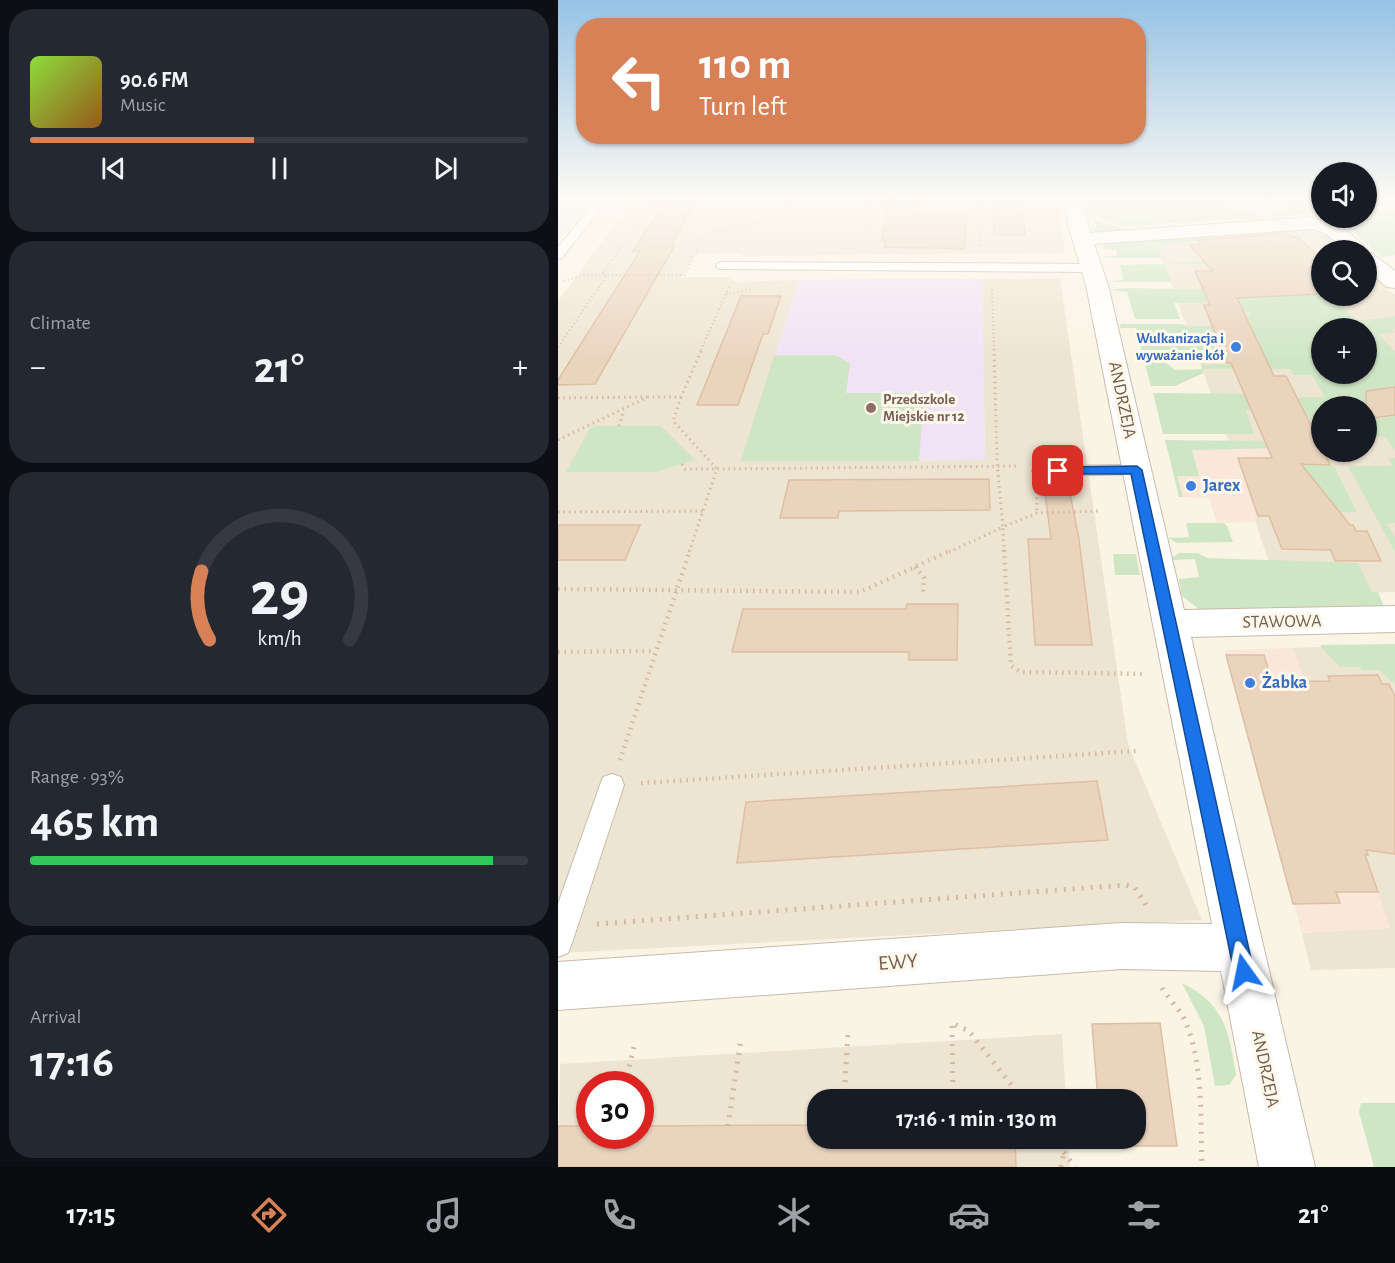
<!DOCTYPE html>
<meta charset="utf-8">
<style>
:root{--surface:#171b24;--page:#242831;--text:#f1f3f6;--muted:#9ea1a6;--line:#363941;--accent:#d88157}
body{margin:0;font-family:"Alegreya Sans",sans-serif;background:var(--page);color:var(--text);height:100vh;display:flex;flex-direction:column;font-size:22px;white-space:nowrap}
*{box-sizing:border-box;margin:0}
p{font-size:20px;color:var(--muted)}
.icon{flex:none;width:33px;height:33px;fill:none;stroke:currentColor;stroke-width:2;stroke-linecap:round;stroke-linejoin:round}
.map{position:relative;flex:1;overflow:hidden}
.drawer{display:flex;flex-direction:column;gap:9px;padding:9px;background:#0d0f14;width:558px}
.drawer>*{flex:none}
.banner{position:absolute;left:18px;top:18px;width:570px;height:126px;border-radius:24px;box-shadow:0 2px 4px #0004;background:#d88157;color:#fff;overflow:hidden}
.controls{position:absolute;left:753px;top:162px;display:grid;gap:12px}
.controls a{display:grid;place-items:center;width:66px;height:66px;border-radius:50%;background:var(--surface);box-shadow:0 2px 4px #0004;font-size:30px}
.speed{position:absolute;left:18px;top:1071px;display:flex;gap:12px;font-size:30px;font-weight:700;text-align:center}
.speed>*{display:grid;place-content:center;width:78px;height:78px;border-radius:50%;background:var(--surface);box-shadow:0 2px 4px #0004;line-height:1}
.speed .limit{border:9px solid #d22;background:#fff;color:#111}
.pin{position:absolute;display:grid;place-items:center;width:51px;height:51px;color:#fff;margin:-26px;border-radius:12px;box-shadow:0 3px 9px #0006}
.me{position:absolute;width:66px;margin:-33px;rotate:348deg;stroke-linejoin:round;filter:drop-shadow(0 0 4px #0008)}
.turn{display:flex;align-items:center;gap:21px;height:126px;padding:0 24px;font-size:27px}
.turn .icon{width:78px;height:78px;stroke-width:2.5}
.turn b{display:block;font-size:42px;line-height:51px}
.big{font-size:45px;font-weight:600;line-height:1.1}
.drawer .tile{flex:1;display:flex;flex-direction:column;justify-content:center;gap:9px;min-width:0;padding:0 21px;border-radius:24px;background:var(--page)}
.drawer .dial{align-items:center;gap:0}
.dial svg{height:156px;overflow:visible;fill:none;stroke:var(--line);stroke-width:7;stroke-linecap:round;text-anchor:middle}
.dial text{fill:var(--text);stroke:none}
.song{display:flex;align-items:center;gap:18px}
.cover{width:72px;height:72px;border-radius:9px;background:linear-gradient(135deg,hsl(90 70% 55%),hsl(30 70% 35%))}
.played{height:6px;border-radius:3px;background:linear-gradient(90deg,var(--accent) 45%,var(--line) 45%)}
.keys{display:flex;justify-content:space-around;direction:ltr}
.heat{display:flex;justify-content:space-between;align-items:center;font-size:33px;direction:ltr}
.charge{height:9px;border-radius:4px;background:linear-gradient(90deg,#34c759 93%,var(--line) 0)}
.trip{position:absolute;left:249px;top:1089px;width:339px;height:60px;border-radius:24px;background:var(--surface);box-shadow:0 2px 4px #0004;font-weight:600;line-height:60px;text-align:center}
.tabs{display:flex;height:96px;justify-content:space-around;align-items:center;background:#090b0e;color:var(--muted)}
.tabs .icon{width:42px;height:42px}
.tabs .current{color:var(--accent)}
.tabs b{font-size:27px;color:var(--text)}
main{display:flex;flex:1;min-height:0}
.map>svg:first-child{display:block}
.residential{fill:#eee4d2;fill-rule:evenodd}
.commercial{fill:#f9e7da}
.industrial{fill:#eae6df}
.education{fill:#f1e2f6}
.green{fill:#cfe6c5;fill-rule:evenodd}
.building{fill:#ead4be;stroke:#ddbfa2;stroke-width:1.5}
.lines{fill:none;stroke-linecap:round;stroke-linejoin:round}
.lane-casing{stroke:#c7bbab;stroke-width:2}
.street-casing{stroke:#c7bbab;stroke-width:2}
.path-far3{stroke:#d1baa3;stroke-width:2;stroke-dasharray:1 3;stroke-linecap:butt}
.path-far2{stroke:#d1baa3;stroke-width:3;stroke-dasharray:1.5 4;stroke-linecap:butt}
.path-far1{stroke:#d1baa3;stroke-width:4.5;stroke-dasharray:1.5 5;stroke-linecap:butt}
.path{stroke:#d1baa3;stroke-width:5;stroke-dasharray:2 7;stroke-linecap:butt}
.lane{fill:#fff;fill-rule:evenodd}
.street{fill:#fff;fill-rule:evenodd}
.route{fill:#1a73e8;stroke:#114b97;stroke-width:1.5}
.shop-dot{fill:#3f7fe0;stroke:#fdf8eb;stroke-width:2}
.education-dot{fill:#8d6e63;stroke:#fdf8eb;stroke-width:2}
.labels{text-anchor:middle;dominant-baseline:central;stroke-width:6;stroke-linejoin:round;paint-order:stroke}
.far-shop-label{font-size:15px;font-weight:bold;fill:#366cbe;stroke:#fdf8eb;text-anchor:end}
.far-education-label{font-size:15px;font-weight:bold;fill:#785e54;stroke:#fdf8eb;text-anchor:start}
.street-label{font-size:18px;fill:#705d4d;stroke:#fdf8eb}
.shop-label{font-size:18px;font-weight:bold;fill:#366cbe;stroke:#fdf8eb;text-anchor:start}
.near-street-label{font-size:21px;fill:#705d4d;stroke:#fdf8eb}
</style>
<main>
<section class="drawer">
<div class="tile">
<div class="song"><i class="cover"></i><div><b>90.6 FM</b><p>Music</p></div></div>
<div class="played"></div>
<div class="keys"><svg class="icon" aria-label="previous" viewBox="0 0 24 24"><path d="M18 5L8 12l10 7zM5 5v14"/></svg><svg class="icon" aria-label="pause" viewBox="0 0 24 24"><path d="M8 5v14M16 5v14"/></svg><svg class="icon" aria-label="next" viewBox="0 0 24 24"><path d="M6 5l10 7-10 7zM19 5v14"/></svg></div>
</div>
<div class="tile"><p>Climate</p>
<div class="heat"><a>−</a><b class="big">21°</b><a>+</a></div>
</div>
<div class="tile dial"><svg viewBox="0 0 100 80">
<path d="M14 69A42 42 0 1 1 86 69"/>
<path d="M14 69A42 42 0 0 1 10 34" stroke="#d88157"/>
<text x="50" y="56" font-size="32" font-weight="700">29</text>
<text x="50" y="72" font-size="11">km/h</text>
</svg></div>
<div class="tile"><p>Range · 93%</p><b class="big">465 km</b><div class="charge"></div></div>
<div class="tile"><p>Arrival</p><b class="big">17:16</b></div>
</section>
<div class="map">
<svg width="837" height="1167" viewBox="0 0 837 1167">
<rect width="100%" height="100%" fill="#faf4e5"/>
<g class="residential">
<path d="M77,197H500L507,253L183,256L186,253L137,254L124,277H172L178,282L241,280L184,461L427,460L424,279H502L570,744L644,920L0,953V301Z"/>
<path d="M744,229L770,236L787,250H764V296H808L809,270L837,295V592L722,595L668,434L597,240ZM764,328H808V374H764ZM764,406H808V452H764Z"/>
<path d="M837,644V968L753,970L744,933L831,928L735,648Z"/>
<path d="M504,1034L508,1099L260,1100V1138L510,1139L512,1167H0L2,1064ZM32,1084H82V1136H32Z"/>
</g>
<g class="commercial">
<path d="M673,448H727L712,517H696L698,522L659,523L651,498L625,497L619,476L640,475L634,450Z"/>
<path d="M735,648L820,892L832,928L744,933L667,650Z"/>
</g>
<path class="industrial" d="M17,197H37L0,240V216Z"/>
<path class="education" d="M311,279H424L427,460L183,461L241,280Z"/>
<g class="green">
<path d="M524,197H667L683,214L697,213L701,218L562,226L541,218L539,213L527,214Z"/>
<path d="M745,197H763V212L719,217L714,212L727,211L716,200Z"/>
<path d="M837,211V255L824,257L784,222L770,219L766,222L542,234L532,229L539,228L537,221H540L570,230L763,215L764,218H808L809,212Z"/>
<path d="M744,229L770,236L776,242H772C760,232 752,238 742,232L709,234L719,245L724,255L763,252L764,296H791L796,301L781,303L799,321L837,316V328L834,329L837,332L820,334L837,352V386L808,390L820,407L764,406L763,434L746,411L688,410L696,434H605L595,393L717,394L719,398L767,397L754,375H735L732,369H645L646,373L617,386H593L586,362H607L617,370L644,369L643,365L711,364L698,336L670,333L656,337L662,354H584L578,328H561L563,324H623L630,326H694L689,316L693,313L653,299L642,303H616L622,319H577L569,292L552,290L568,288L682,290L669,264H607L613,282H550L565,280L562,265H547L607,264L677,258V247L667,235ZM764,328H808V374H764Z"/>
<path d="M659,236L661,238L600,246L604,258H549L545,256H559L558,249H543L548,242Z"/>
<path d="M216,355H278L292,364L288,393H366L361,461H183Z"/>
<path d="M808,411L816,419L837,416V450L827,437L809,436Z"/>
<path d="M37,426H103L137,460L98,472H8L32,428Z"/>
<path d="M756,438L769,466H776L799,512L758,513L727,448L634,450L641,476H619L625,497H621L607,440L704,441L707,445L739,444Z"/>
<path d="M831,458H837V523L829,524L837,537V552L790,466H834Z"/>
<path d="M628,523H666L669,526L675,542L619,543L610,538L631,537Z"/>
<path d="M621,553H640L649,558L800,563L814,592H820L826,607L642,610L624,596L621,579L641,577L637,559L615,560V557Z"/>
<path d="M555,554H578L582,575H557Z"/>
<path d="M837,644V684L821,670H804L802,667H782L763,647V645Z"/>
<path d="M624,983C667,1004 671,1032 678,1075L671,1085L657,1086L646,1026Z"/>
<path d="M803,1103H837V1167H816L801,1112Z"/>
</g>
<g class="building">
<path d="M110,197H139L114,245H117L37,384L0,385V380L82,251H75Z"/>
<path d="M332,197H361L359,215H408L407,249L326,247L327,240H324Z"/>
<path d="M435,200H464L467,235H436Z"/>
<path d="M729,233L733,237H740L764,260V294L679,298L716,376H728L764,447V452H766L772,465L743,464L792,525H795L798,531H809L823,561H777L773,550L724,549L711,516H700L680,458H714L673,363H669L646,305H652L637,271H654L632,245L642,244L639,240Z"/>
<path d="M183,296H223L210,334H205L180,405H139Z"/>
<path d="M837,387V415L808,419V391Z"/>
<path d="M503,449L506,464H483L481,453Z"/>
<path d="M485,478H509L521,539L534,645H477L470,539H493Z"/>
<path d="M431,479L432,510L281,511L280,518H222L231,480Z"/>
<path d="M0,525H82L67,560H0Z"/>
<path d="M349,604H400L399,660H351V652H174L185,609H348Z"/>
<path d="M668,655H706L714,682L772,681L770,676L820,675L824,684H831L837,697V854L808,850L810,855H807L820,892H778L782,903L735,904Z"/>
<path d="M539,781L550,840L179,863L188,802Z"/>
<path d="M602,1023L619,1146H543V1138H578V1100H540L534,1024Z"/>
<path d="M260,1125V1138H457L458,1167H0V1126H32V1136H82V1126Z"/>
</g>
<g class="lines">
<g class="lane-casing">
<g id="lane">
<path d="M41,197H52L4,258L0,259V247Z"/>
<path d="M164,262L534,264L540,268L534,272L160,269L158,266L160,263Z"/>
<path d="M579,465L585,466L587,470L585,474L482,476L476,475L474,471L476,467L482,466Z"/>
<path d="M54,774L63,777L66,785L14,943L10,953L0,957V904L42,785L45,777Z"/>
</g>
</g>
<g class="street-casing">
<path id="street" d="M506,197H524L532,233L754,217L781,225L807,246L810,250L809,252L815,254L837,271V288L829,287L808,269V250H788L767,233L753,229L536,244L550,285L626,610L837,606V632L633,637L757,1167H701L663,971L563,969L0,1010V962L563,923L654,924L528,285L510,225Z"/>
</g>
<g class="path-far3">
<path d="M95,203L109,197"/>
<path d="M808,211L837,210"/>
<path d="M212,220L238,197"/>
<path d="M309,220L314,197"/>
<path d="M423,245L424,197"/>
<path d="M6,281L27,275H49L45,273L99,197"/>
<path d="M434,289L436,350"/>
<path d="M168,294L193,289"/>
<path d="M0,347L49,275H127L147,234L212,220H309L304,246"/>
<path d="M143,350L172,285"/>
</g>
<g class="path-far2">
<path d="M123,397L115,421L159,469"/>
<path d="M0,398L89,397"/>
<path d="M61,426L66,410"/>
<path d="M0,440L90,397H123L144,349"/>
<path d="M124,464L127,469H159"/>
<path d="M478,492L479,513"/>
<path d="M0,512L146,511"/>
<path d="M131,552L159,469L458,466"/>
<path d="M391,552L445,527L439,462L436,349"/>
<path d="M446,552L445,527L479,513L540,511"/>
</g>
<g class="path-far1">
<path d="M446,550L453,666L463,672L588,674"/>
<path d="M357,567L366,578L365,595"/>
<path d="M0,589L302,592L394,550"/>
<path d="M0,652L97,651"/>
<path d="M62,760L132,550"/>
<path d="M83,783L579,751"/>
</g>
<g class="path">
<path d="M39,924L568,885L577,888L588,905"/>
<path d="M604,988C611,1000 623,1010 628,1023C646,1067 642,1120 644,1167"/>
<path d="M67,1084L76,1047"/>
<path d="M286,1100L290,1031"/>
<path d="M395,1100L394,1023L411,1031L465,1100"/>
<path d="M170,1126L183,1038"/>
<path d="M495,1138L517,1167"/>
<path d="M503,1167L506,1153"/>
</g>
<use href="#lane" class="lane"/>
<use href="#street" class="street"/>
</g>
<linearGradient id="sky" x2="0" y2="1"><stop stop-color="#96c2e5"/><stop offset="0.55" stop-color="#fdfaf3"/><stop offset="1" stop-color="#fdfaf3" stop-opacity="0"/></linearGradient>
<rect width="837" height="361" fill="url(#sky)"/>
<path class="route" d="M579,466L584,470L696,972L693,979L686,981L679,979L676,972L573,474H500L494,471L500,467Z"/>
<g class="shop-dot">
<circle cx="678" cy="347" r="6"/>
<circle cx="633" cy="486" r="6"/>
<circle cx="692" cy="683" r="6"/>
</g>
<circle class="education-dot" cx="313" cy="408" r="6"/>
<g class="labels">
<g class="far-shop-label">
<text x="666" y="338">Wulkanizacja i<tspan x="666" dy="17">wyważanie kół</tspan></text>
</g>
<g class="far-education-label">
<text x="325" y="399">Przedszkole<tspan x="325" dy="17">Miejskie nr 12</tspan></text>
</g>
<g class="street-label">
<text transform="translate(564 400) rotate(78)">ANDRZEJA</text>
<text transform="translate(724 622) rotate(-1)">STAWOWA</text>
<text transform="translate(707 1069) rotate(78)">ANDRZEJA</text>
</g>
<g class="shop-label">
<text x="645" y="486">Jarex</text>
<text x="704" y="683">Żabka</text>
</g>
<g class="near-street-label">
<text transform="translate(340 962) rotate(-4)">EWY</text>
</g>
</g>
</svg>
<div class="controls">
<a><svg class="icon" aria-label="sound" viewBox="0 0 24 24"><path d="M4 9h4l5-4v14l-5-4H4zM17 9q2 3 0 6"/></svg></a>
<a><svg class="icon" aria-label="search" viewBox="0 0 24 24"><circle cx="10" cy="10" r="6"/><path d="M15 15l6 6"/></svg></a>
<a>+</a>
<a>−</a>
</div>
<div class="speed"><div class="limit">30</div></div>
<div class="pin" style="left:500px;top:471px;background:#d93025"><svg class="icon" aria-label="arrive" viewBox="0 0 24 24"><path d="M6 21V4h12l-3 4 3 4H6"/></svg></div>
<svg class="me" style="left:686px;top:972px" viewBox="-20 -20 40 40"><path d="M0-17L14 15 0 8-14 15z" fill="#1a73e8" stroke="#fff" stroke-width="4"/></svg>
<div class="trip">17:16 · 1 min · 130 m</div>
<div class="banner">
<div class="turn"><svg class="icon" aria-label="left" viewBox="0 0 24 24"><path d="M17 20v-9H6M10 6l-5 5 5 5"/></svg><div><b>110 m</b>Turn left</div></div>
</div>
</div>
</main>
<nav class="tabs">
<b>17:15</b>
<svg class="icon current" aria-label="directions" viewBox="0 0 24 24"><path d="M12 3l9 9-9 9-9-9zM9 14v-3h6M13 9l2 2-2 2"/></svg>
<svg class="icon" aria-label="music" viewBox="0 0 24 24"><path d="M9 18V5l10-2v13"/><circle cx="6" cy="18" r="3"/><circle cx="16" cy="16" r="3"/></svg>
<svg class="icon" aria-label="phone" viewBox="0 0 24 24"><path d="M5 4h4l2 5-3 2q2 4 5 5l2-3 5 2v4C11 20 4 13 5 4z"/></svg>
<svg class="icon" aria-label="climate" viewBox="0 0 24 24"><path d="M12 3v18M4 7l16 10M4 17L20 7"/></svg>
<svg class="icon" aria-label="car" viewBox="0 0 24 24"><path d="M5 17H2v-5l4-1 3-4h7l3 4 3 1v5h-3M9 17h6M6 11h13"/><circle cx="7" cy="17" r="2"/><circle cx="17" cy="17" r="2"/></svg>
<svg class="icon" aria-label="filters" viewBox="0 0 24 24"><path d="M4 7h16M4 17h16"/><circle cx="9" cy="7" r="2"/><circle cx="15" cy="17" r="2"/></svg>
<b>21°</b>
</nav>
